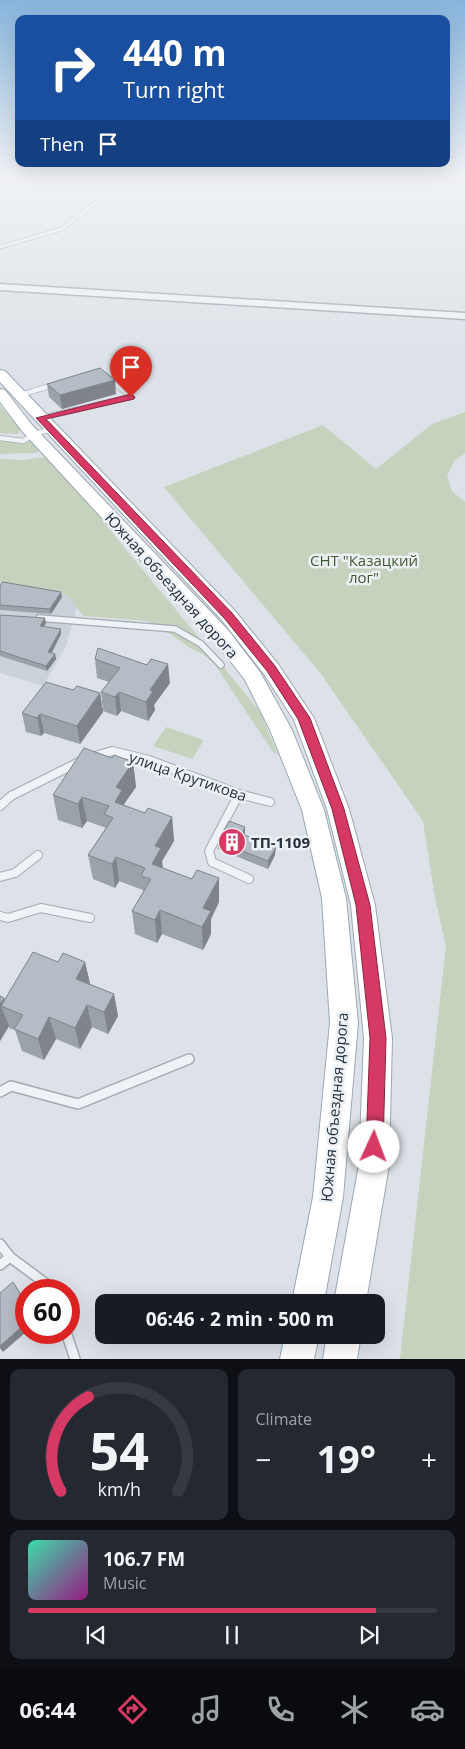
<!DOCTYPE html>
<meta charset="utf-8">
<style>
:root{--surface:#171b24;--page:#242831;--text:#f1f3f6;--muted:#9ea1a6;--line:#363941;--accent:#d53964}
body{margin:0;font-family:"Open Sans",sans-serif;background:var(--page);color:var(--text);height:100vh;display:flex;flex-direction:column;font-size:19px;white-space:nowrap}
*{box-sizing:border-box;margin:0}
p{font-size:16px;color:var(--muted)}
.icon{flex:none;width:28px;height:28px;fill:none;stroke:currentColor;stroke-width:2;stroke-linecap:round;stroke-linejoin:round}
.map{position:relative;height:1359px;overflow:hidden}
.sheet{display:flex;flex-direction:column;gap:10px;padding:10px;background:#0d0f14;flex:1}
.sheet>*{flex:none}
.banner{position:absolute;left:15px;top:15px;width:435px;height:152px;border-radius:10px;box-shadow:0 5px 20px #0002;background:#1a4fa0;color:#fff;overflow:hidden}
.speed{position:absolute;left:15px;top:1279px;display:flex;gap:10px;font-size:25px;font-weight:700;text-align:center}
.speed>*{display:grid;place-content:center;width:65px;height:65px;border-radius:50%;background:var(--surface);box-shadow:0 5px 20px #0002;line-height:1}
.speed .limit{border:8px solid #d22;background:#fff;color:#111}
.pin{position:absolute;display:grid;place-items:center;width:42px;height:42px;color:#fff;margin:-51px -21px;border-radius:50% 50% 50% 0;rotate:-45deg;box-shadow:0 0 5px #0007}
.pin .icon{rotate:45deg}
.me{position:absolute;width:55px;margin:-28px;rotate:2deg;stroke-linejoin:round;filter:drop-shadow(0 0 4px #0008)}
.turn{display:flex;align-items:center;gap:18px;height:105px;padding:0 25px;font-size:22px}
.turn .icon{width:65px;height:65px;stroke-width:2.5}
.turn b{display:block;font-size:35px;line-height:42px}
.then{display:flex;align-items:center;height:48px;padding:0 25px;background:#0003;gap:10px;font-size:19px}
.big{font-size:38px;font-weight:700;line-height:1.1}
.sheet .tile{flex:1;display:flex;flex-direction:column;justify-content:center;gap:8px;min-width:0;padding:0 18px;border-radius:10px;background:var(--page)}
.sheet .dial{align-items:center;gap:0}
.dial svg{height:130px;overflow:visible;fill:none;stroke:var(--line);stroke-width:7;stroke-linecap:round;text-anchor:middle}
.dial text{fill:var(--text);stroke:none}
.song{display:flex;align-items:center;gap:15px}
.cover{width:60px;height:60px;border-radius:8px;background:linear-gradient(135deg,hsl(160 70% 55%),hsl(310 70% 35%))}
.played{height:5px;border-radius:2px;background:linear-gradient(90deg,var(--accent) 85%,var(--line) 85%)}
.keys{display:flex;justify-content:space-around;direction:ltr}
.heat{display:flex;justify-content:space-between;align-items:center;font-size:28px;direction:ltr}
.sheet .tiles{flex:1;display:grid;gap:10px;grid-template-columns:1fr 1fr}
.tile:last-child{grid-column:span 2}
.trip{position:absolute;left:95px;top:1294px;width:290px;height:50px;border-radius:10px;background:var(--surface);box-shadow:0 5px 20px #0002;font-weight:700;line-height:50px;text-align:center}
.menu{display:flex;height:80px;justify-content:space-around;align-items:center;background:#090b0e;color:var(--muted)}
.menu .icon{width:35px;height:35px}
.menu .current{color:var(--accent)}
.menu b{font-size:22px;color:var(--text)}
.map>svg:first-child{display:block}
.built{fill:#cbd2da}
.green{fill:#c5d2bd}
.lines{fill:none;stroke-linecap:round;stroke-linejoin:round}
.service-far4-casing{stroke:#a2aab2;stroke-width:4.5}
.service-far3-casing{stroke:#a2aab2;stroke-width:6}
.service-far2-casing{stroke:#a2aab2;stroke-width:8}
.service-far1-casing{stroke:#a2aab2;stroke-width:10}
.service-casing{stroke:#a2aab2;stroke-width:12}
.tertiary-casing{stroke:#a2aab2;stroke-width:3}
.primary-casing{stroke:#9ba8b4;stroke-width:2}
.service-far4{stroke:#eff2f6;stroke-width:3}
.service-far3{stroke:#eff2f6;stroke-width:4.5}
.service-far2{stroke:#eff2f6;stroke-width:5.5}
.service-far1{stroke:#eff2f6;stroke-width:8}
.service{stroke:#eff2f6;stroke-width:9}
.tertiary{fill:#eff2f6;fill-rule:evenodd}
.primary{fill:#fff;fill-rule:evenodd}
.wall{fill:#9ba2a9}
.shaded-wall{fill:#7e848a}
.building{fill:#b4bcc5;stroke:#7e848a}
.route{fill:#d53964;stroke:#8a2541}
.labels{text-anchor:middle;dominant-baseline:central;stroke-width:5;stroke-linejoin:round;paint-order:stroke}
.park-label{font-size:15px;fill:#3f5b32;stroke:#ecf1f5}
.street-label{font-size:15px;fill:#25323f;stroke:#ecf1f5}
.poi-label{font-size:15px;font-weight:bold;fill:#25323f;stroke:#ecf1f5;text-anchor:start}
</style>
<div class="map">
<svg width="465" height="1359" viewBox="0 0 465 1359">
<rect width="100%" height="100%" fill="#dde2e8"/>
<path class="built" d="M0,577L82,590L66,646L43,686L0,673Z"/>
<g class="green">
<path d="M0,406L20,429L18,434L0,433Z"/>
<path d="M465,412V453L455,460L447,476L452,491L465,502V1359H400L446,946L435,898L423,821L321,674L164,487L323,425L376,469L432,424Z"/>
<path d="M0,438L36,441L40,450L36,453L0,454Z"/>
<path d="M51,456L132,557L259,710L278,754L273,752L215,665L203,654L193,650L160,627L147,621L83,616L68,595L0,583V459L24,460Z"/>
<path d="M166,727L204,740L192,759L153,746Z"/>
</g>
<g class="lines">
<g class="service-far4-casing">
<path id="service-far4" d="M0,247L62,229L131,174"/>
</g>
<g class="service-far3-casing">
<g id="service-far3">
<path d="M20,395L53,385"/>
<path d="M41,418L131,397L110,379"/>
<path d="M0,438L23,441L35,434L51,429"/>
</g>
</g>
<g class="service-far2-casing">
<path id="service-far2" d="M39,618L175,629L201,644L221,665"/>
</g>
<g class="service-far1-casing">
<g id="service-far1">
<path d="M95,756L112,751L149,760L239,794L270,802"/>
<path d="M239,794L209,851L212,862L249,879"/>
<path d="M0,806L11,796L79,762"/>
<path d="M0,877L15,873L38,855"/>
<path d="M0,916L8,918L41,908L90,918"/>
</g>
</g>
<g class="service-casing">
<g id="service">
<path d="M0,1092L11,1086L78,1104L189,1059"/>
<path d="M0,1244L10,1257"/>
<path d="M0,1265L10,1257L49,1286L50,1290"/>
<path d="M66,1332L75,1359"/>
</g>
</g>
<g class="tertiary-casing">
<path id="tertiary" d="M0,284L465,313V319L0,290Z"/>
</g>
<g class="primary-casing">
<g id="primary">
<path d="M0,370L5,371L235,611L278,664L314,718L349,809L375,905L392,1038L389,1165L366,1302H334L359,1165L364,1038L351,905L327,809L294,720L264,674L221,619L0,382Z"/>
<path d="M0,389L5,390L32,425L228,630L260,672L292,730L324,810L346,898L358,1023L343,1197L324,1302H292L313,1197L330,1023L322,898L302,810L270,730L245,680L214,640L22,431L0,402Z"/>
<path d="M285,1335H319L314,1359H280Z"/>
<path d="M327,1335H361L357,1359H323Z"/>
</g>
</g>
<use href="#service-far4" class="service-far4"/>
<use href="#service-far3" class="service-far3"/>
<use href="#service-far2" class="service-far2"/>
<use href="#service-far1" class="service-far1"/>
<use href="#service" class="service"/>
<use href="#tertiary" class="tertiary"/>
<use href="#primary" class="primary"/>
</g>
<g class="wall">
<path d="M47,384L116,394L62,409L49,397Z"/>
<path d="M0,585H1L62,597L51,614L0,610Z"/>
<path d="M0,615L46,623L44,627L61,634L52,653L55,654L56,659L47,671L0,656Z"/>
<path d="M95,659L170,683L154,705L155,710L148,721L121,711L117,716L103,711L101,692L109,682L97,678Z"/>
<path d="M73,690L100,693L103,712L80,744L44,733L41,736L26,732L22,713Z"/>
<path d="M112,758L133,762L136,787L124,804V806L145,813L172,817L174,841L162,861L163,868L192,879L219,878V902L211,919V934L203,950L162,934L157,943L135,934L132,911L143,892V890L119,881L115,888L93,879L88,855L106,828L87,821L82,828L58,820L53,795Z"/>
<path d="M245,835L275,855L268,869L218,849V841Z"/>
<path d="M58,962H85L90,984L114,994L118,1016L108,1034L92,1027L80,1049L56,1039L44,1060L22,1051L15,1030L9,1028V1026L0,1041V996L4,998L5,1000Z"/>
</g>
<g class="shaded-wall">
<path d="M115,380L116,394L62,409L60,395Z"/>
<path d="M61,592L62,597L51,614L50,609Z"/>
<path d="M45,618L46,623L41,631L40,626Z"/>
<path d="M61,629V634L49,657L48,652Z"/>
<path d="M55,654L56,659L47,671L46,666Z"/>
<path d="M168,664L170,683L154,705L155,710L148,721L146,702L150,690Z"/>
<path d="M119,692L121,711L117,716L115,697Z"/>
<path d="M100,693L103,712L80,744L77,726Z"/>
<path d="M40,714L44,733L41,736L37,718Z"/>
<path d="M133,762L136,787L124,804L126,814L115,802L116,787Z"/>
<path d="M82,797L87,821L82,828L78,804Z"/>
<path d="M172,817L174,841L162,861L163,872L152,864L155,846Z"/>
<path d="M245,827V835L242,834Z"/>
<path d="M276,847L275,855L268,869V861Z"/>
<path d="M116,857L119,881L115,888L112,864Z"/>
<path d="M219,878V902L211,919V934L203,950L202,927L203,908Z"/>
<path d="M160,910L162,934L157,943L155,920Z"/>
<path d="M85,962L90,984L76,979Z"/>
<path d="M114,994L118,1016L108,1034L104,1012Z"/>
<path d="M4,998L8,1009L1,1006L9,1026L0,1041V1005Z"/>
<path d="M87,1005L92,1027L80,1049L75,1028Z"/>
<path d="M49,1017L56,1039L44,1060L38,1039Z"/>
<path d="M26,1323V1332L3,1352L0,1348V1346Z"/>
</g>
<g class="building">
<path d="M100,368L115,380L60,395L47,384Z"/>
<path d="M3,582L61,592L50,609L0,605V585Z"/>
<path d="M0,615L45,618L40,626L61,629L48,652L55,654L46,666L0,651Z"/>
<path d="M98,648L147,665L151,659L168,664L150,690L153,691L146,702L119,692L115,697L101,692L120,668L95,659Z"/>
<path d="M46,682L73,690L77,686L100,693L77,726L40,714L37,718L22,713Z"/>
<path d="M84,748L112,758L114,755L133,762L116,787L122,790L115,802L145,813L148,808L172,817L155,846L161,848L152,864L192,879L197,870L219,878L203,908L211,911L202,927L160,910L155,920L132,911L151,879L141,876L145,868L116,857L112,864L88,855L113,818L104,814L109,806L82,797L78,804L53,795Z"/>
<path d="M229,821L245,827L242,834L276,847L268,861L218,841Z"/>
<path d="M33,952L58,962L63,953L85,962L76,979L114,994L104,1012L87,1005L75,1028L49,1017L38,1039L14,1029L23,1015L1,1006Z"/>
<path d="M0,996L4,998L0,1005Z"/>
<path d="M13,1282L26,1303V1323L0,1346V1293Z"/>
</g>
<linearGradient id="sky" x2="0" y2="1"><stop stop-color="#87b4dc"/><stop offset="0.48" stop-color="#f0f2f5"/><stop offset="1" stop-color="#f0f2f5" stop-opacity="0"/></linearGradient>
<rect width="465" height="364" fill="url(#sky)"/>
<path class="route" d="M131,394L135,397L134,399L46,419L232,613L275,666L310,718L344,809L370,905L386,1038L383,1147L380,1153L374,1155L368,1153L366,1147L370,1038L356,905L332,809L298,719L267,671L224,618L36,418Z"/>
<defs>
<g id="building-disc" transform="scale(1.4375)"><circle r="9.5" fill="#d53964" stroke="#ecf1f5"/><path d="M-4-6H4V6H1V3H-1V6H-4ZM-2.5-4.3h1.7v1.8h-1.7ZM.8-4.3h1.7v1.8H.8ZM-2.5-1h1.7V.8h-1.7ZM.8-1h1.7V.8H.8Z" fill="#fff"/></g>
</defs>
<g fill-rule="evenodd">
<use href="#building-disc" x="232" y="842"/>
</g>
<g class="labels">
<g class="park-label">
<text x="364" y="560">СНТ "Казацкий<tspan x="364" dy="17">лог"</tspan></text>
</g>
<g class="street-label">
<text transform="translate(172 585) rotate(48)">Южная объездная дорога</text>
<text transform="translate(188 776) rotate(19)">улица Крутикова</text>
<text transform="translate(334 1107) rotate(-85)">Южная объездная дорога</text>
</g>
<g class="poi-label">
<text x="251" y="842">ТП-1109</text>
</g>
</g>
</svg>
<div class="speed"><div class="limit">60</div></div>
<div class="pin" style="left:131px;top:397px;background:#d93025"><svg class="icon" aria-label="arrive" viewBox="0 0 24 24"><path d="M6 21V4h12l-3 4 3 4H6"/></svg></div>
<svg class="me" style="left:374px;top:1147px" viewBox="-20 -20 40 40"><circle r="19" fill="#fff"/><path d="M0-13L10 11 0 6-10 11z" fill="#d53964"/></svg>
<div class="trip">06:46 · 2 min · 500 m</div>
<div class="banner">
<div class="turn"><svg class="icon" aria-label="right" viewBox="0 0 24 24"><path d="M7 20v-9h11M14 6l5 5-5 5"/></svg><div><b>440 m</b>Turn right</div></div>
<div class="then">Then<svg class="icon" aria-label="arrive" viewBox="0 0 24 24"><path d="M6 21V4h12l-3 4 3 4H6"/></svg></div>
</div>
</div>
<section class="sheet">
<div class="tiles">
<div class="tile dial"><svg viewBox="0 0 100 80">
<path d="M14 69A42 42 0 1 1 86 69"/>
<path d="M14 69A42 42 0 0 1 31 11" stroke="#d53964"/>
<text x="50" y="56" font-size="32" font-weight="700">54</text>
<text x="50" y="72" font-size="11">km/h</text>
</svg></div>
<div class="tile"><p>Climate</p>
<div class="heat"><a>−</a><b class="big">19°</b><a>+</a></div>
</div>
<div class="tile">
<div class="song"><i class="cover"></i><div><b>106.7 FM</b><p>Music</p></div></div>
<div class="played"></div>
<div class="keys"><svg class="icon" aria-label="previous" viewBox="0 0 24 24"><path d="M18 5L8 12l10 7zM5 5v14"/></svg><svg class="icon" aria-label="pause" viewBox="0 0 24 24"><path d="M8 5v14M16 5v14"/></svg><svg class="icon" aria-label="next" viewBox="0 0 24 24"><path d="M6 5l10 7-10 7zM19 5v14"/></svg></div>
</div>
</div>
</section>
<nav class="menu">
<b>06:44</b>
<svg class="icon current" aria-label="directions" viewBox="0 0 24 24"><path d="M12 3l9 9-9 9-9-9zM9 14v-3h6M13 9l2 2-2 2"/></svg>
<svg class="icon" aria-label="music" viewBox="0 0 24 24"><path d="M9 18V5l10-2v13"/><circle cx="6" cy="18" r="3"/><circle cx="16" cy="16" r="3"/></svg>
<svg class="icon" aria-label="phone" viewBox="0 0 24 24"><path d="M5 4h4l2 5-3 2q2 4 5 5l2-3 5 2v4C11 20 4 13 5 4z"/></svg>
<svg class="icon" aria-label="climate" viewBox="0 0 24 24"><path d="M12 3v18M4 7l16 10M4 17L20 7"/></svg>
<svg class="icon" aria-label="car" viewBox="0 0 24 24"><path d="M5 17H2v-5l4-1 3-4h7l3 4 3 1v5h-3M9 17h6M6 11h13"/><circle cx="7" cy="17" r="2"/><circle cx="17" cy="17" r="2"/></svg>
</nav>
